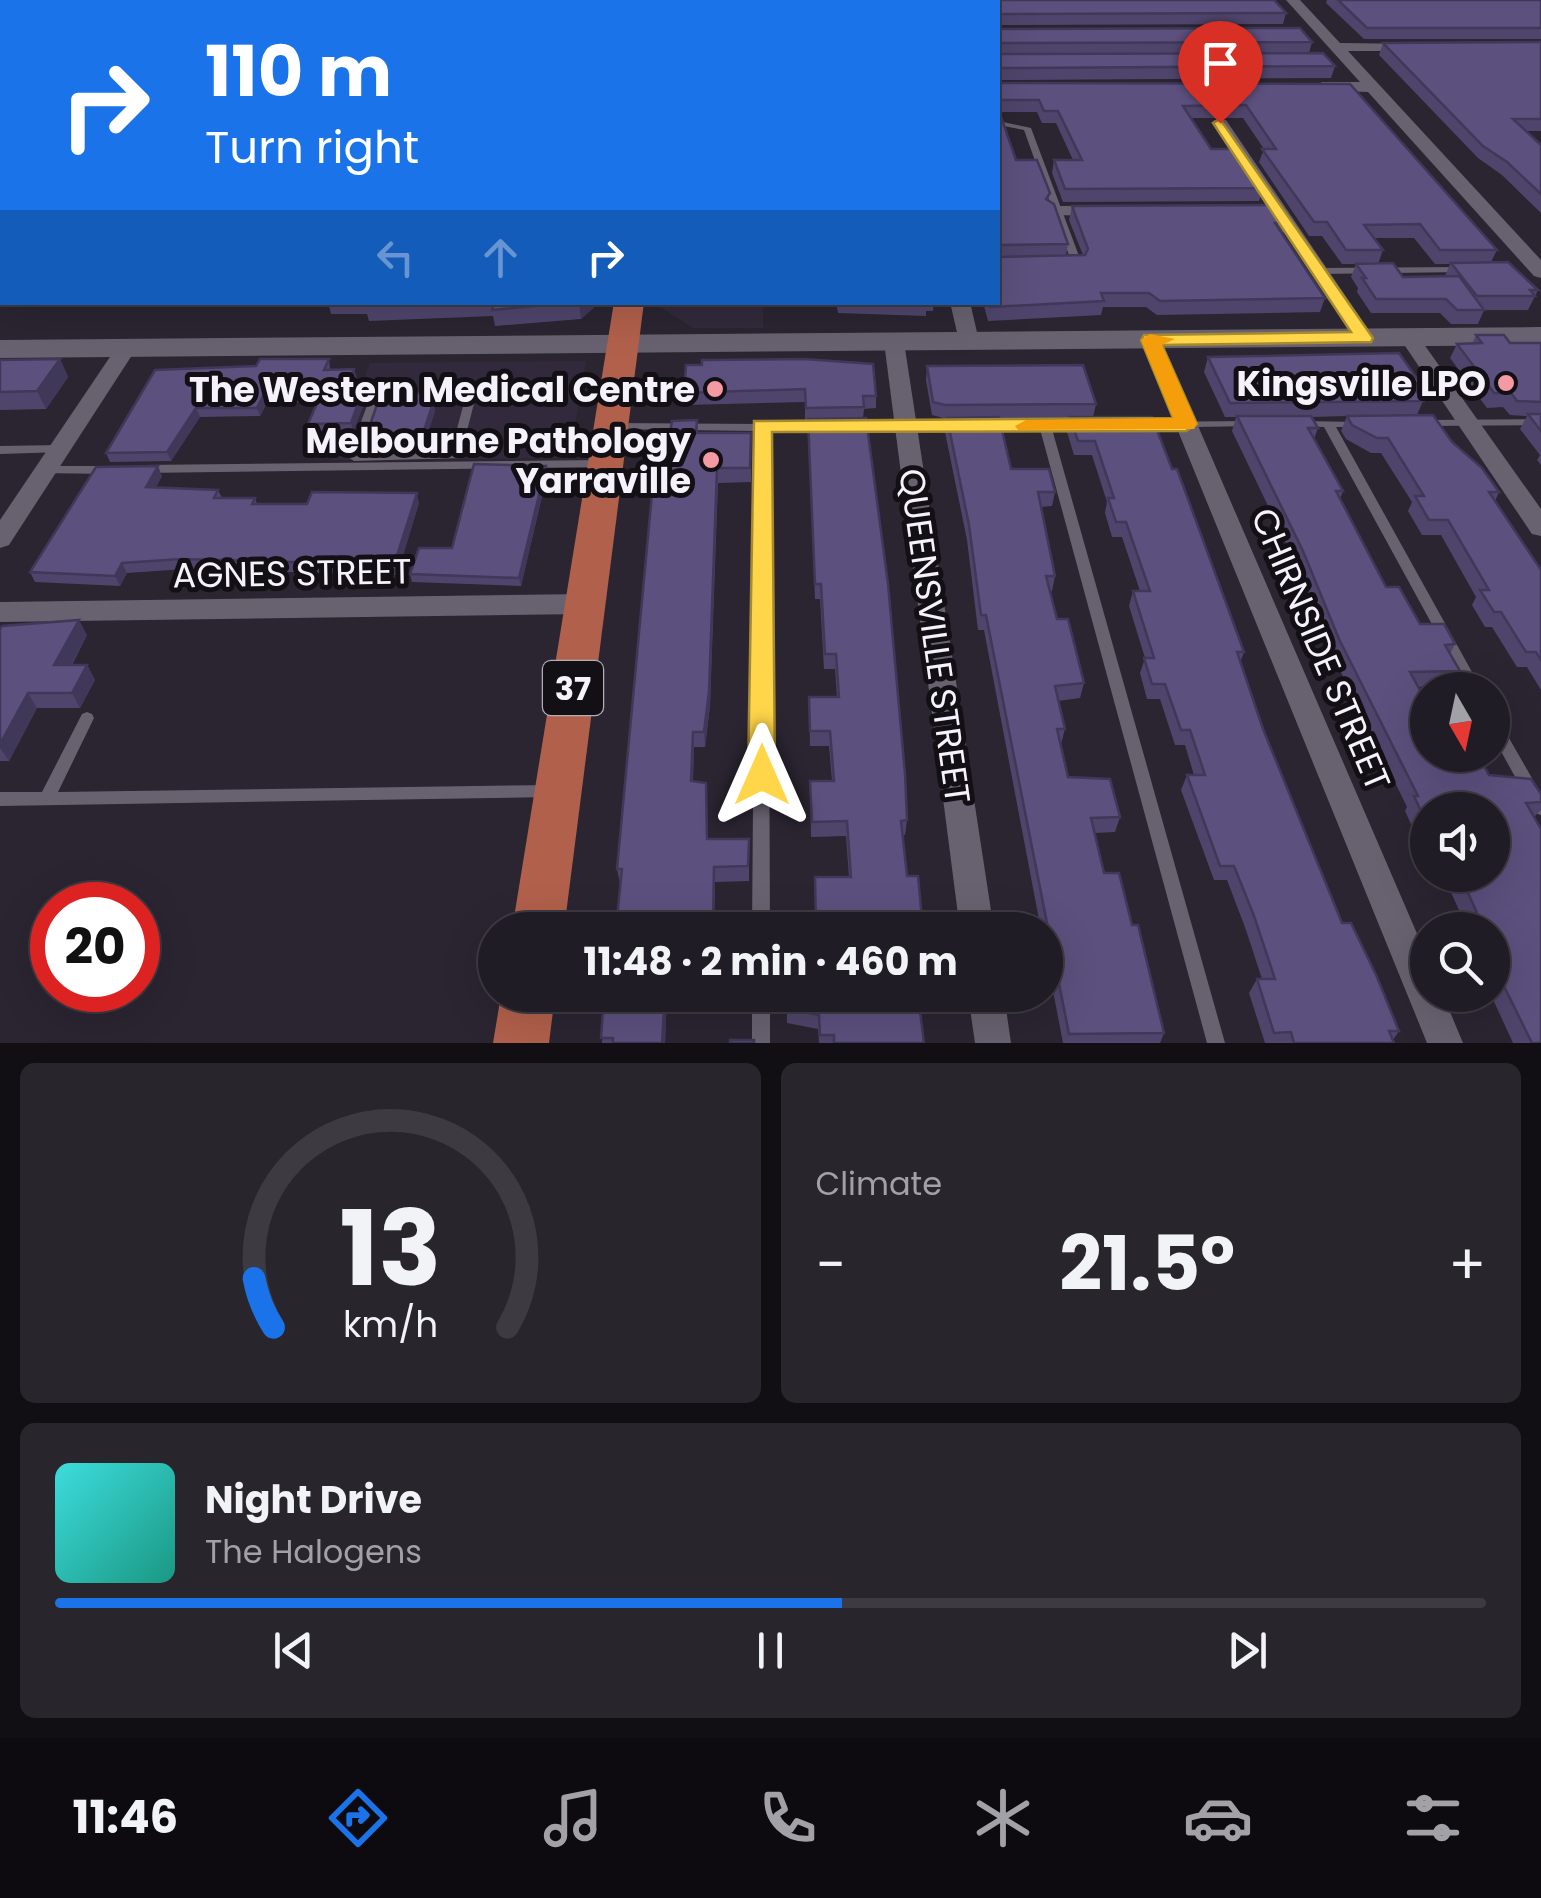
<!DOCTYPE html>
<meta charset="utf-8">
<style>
:root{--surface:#201c25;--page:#28252d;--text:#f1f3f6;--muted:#a2a1a7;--line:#3d3a42;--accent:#1a73e8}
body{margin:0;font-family:Poppins,sans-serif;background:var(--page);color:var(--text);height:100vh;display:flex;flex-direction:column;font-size:38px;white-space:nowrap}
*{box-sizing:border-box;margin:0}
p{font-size:32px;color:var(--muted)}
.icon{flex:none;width:55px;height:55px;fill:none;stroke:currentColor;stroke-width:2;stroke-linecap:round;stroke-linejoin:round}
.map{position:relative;height:1043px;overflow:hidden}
.sheet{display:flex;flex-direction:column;gap:20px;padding:20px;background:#120f14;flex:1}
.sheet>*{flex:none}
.top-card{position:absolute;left:0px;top:0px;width:1000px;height:305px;box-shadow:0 10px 40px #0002,0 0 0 2px var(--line);background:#1a73e8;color:#fff;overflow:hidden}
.needle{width:65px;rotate:171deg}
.fabs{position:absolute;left:1410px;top:672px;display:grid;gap:20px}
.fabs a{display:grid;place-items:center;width:100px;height:100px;border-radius:50%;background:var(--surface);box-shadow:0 10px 40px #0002,0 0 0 2px var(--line);font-size:50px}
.speed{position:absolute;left:30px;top:882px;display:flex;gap:20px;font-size:50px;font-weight:700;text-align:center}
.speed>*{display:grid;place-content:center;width:130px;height:130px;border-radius:50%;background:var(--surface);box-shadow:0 10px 40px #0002,0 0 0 2px var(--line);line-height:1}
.speed .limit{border:15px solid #d22;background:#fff;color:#111}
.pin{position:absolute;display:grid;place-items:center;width:85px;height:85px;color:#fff;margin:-102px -42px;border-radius:50% 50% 50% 0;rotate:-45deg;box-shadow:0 0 10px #0007}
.pin .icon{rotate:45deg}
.me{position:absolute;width:110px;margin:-55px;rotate:0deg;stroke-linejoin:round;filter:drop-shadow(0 0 8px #0008)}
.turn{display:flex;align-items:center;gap:35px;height:210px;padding:0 40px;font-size:45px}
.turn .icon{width:130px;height:130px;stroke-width:2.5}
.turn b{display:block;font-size:70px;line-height:85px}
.lanes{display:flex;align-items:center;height:95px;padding:0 40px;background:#0003;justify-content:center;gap:50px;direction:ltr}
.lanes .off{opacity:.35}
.big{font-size:75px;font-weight:700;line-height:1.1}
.sheet .widget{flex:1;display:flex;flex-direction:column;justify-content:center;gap:15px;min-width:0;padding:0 35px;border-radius:15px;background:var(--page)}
.sheet .dial{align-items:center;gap:0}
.dial svg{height:260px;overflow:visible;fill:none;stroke:var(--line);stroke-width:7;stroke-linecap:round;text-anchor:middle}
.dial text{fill:var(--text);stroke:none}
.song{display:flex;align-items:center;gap:30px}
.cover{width:120px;height:120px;border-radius:15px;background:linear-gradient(135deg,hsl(180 70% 55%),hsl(170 70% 35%))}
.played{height:10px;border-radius:5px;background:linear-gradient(90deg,var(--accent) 55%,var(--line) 55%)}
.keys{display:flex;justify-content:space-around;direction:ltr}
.heat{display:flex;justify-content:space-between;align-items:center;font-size:55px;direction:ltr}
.sheet .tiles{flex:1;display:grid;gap:20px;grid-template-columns:1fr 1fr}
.widget:last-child{grid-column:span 2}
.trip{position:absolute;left:478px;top:912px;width:585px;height:100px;border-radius:50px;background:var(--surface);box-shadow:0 10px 40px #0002,0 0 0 2px var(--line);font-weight:700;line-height:100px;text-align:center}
.tab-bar{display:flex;height:160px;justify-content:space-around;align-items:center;background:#0d0b0f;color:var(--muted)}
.tab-bar .icon{width:70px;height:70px}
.tab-bar .current{color:var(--accent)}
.tab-bar b{font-size:45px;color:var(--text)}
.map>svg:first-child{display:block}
.built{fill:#322a3c}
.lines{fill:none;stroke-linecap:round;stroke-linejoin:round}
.lane{fill:#686270;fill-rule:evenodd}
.street{fill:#686270;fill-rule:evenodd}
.secondary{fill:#686270;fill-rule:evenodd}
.primary{fill:#b1604b;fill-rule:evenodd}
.wall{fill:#4f456c;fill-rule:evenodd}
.shaded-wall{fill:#403858}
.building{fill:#5c507e;stroke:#403858;stroke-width:2.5}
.route{fill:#ffd54a;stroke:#a68a30;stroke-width:2.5}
.slow{fill:#f59e0b}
.poi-dot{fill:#f49aa3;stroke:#120f15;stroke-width:4}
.labels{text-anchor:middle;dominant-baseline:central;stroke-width:10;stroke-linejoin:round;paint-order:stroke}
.shield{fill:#120f15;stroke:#b2aeb6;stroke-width:2.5}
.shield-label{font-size:32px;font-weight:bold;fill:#f6f2fb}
.poi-label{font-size:35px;font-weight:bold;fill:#f6f2fb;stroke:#120f15;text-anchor:end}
.street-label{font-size:35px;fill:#f6f2fb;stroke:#120f15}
</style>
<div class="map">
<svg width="1541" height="1043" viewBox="0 0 1541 1043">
<rect width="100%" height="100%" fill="#2a2531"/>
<g class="built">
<path d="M763,303V328H693L656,304Z"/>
<path d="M586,361L569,458L332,460L370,363Z"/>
</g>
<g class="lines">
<g class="lane">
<path d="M998,121L1031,128L1082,264L1080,266L1070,267L1065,264L1071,261L1024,130L998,125Z"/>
<path d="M1460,267L1463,268V272L1320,274L1315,271L1320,268Z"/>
<path d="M474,381L479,384L460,458L354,461L348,457L375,384L379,383L384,386L361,453L451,451L469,384Z"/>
<path d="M1541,419V425L1424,426L1418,423L1424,420Z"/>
<path d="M1249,421L1253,422L1255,424L1253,426L1139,428L1133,425L1139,422Z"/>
<path d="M1299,421L1363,422L1365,424L1359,427H1336L1482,690H1468L1324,427L1295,426L1293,424Z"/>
<path d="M1084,422L1090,425L1088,427L1052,429L1225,1043H1207L1040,429H984L978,426L984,423Z"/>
<path d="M614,423L758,424L762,423L767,424H824L830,428L824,432L768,431L770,930H752L756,431L610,429L608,427Z"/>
<path d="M854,423H959L965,427L959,431L850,429L848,427Z"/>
<path d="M59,445L65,449L63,452L0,454V446Z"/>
<path d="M603,460L609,464L607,467L143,473L137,469L143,465Z"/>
<path d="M45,466H108L114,470L108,474L41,473L39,470L41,467Z"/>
<path d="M87,712L92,714L94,718L58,792L551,785L556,786L559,791L556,796L551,797L0,806V792H42L82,714Z"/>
<path d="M1492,715L1497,717L1541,794V815L1535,813L1492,735Z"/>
<rect x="752" y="995" width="18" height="48"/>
</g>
<g class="street">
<path d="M1286,0H1300L1340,43L1421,44L1423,47L1416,51H1348L1541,260V278L1534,276L1368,92L1317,90L1314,87L1322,82H1360Z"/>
<path d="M1214,120H1226L1374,338L1371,342H1357L1212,123Z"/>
<path d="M1056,206H1105L1114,211L1105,216L1050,215V207Z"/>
<path d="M950,302H970L979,341L976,345L969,347L959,341Z"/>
<path d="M1409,331L1416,333L1541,509V536L1532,534L1399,337Z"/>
<path d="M1151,334L1161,340L1428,959V995H1443L1463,1043H1427L1141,340Z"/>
<path d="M894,336L904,342L994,930H960L884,342Z"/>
<path d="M125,343L136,349L9,545L0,548V520L118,345Z"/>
<path d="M585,594L594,597L598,604L594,611L585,614L0,622V602Z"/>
<path d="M968,995H1004L1011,1043H975Z"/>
</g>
<path class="secondary" d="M1541,327V345L0,358V340Z"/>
<g class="primary">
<rect x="662" y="0" width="20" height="2"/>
<path d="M614,302H644L564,930H512Z"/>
<path d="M501,995H555L549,1043H493Z"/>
</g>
</g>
<g class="wall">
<path d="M0,0H253L251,2H2V172L0,174Z"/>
<path d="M1327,0H1541V39H1364L1326,3Z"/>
<path d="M998,2L1286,13L1283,24L998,25Z"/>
<path d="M998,27L999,29L1312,42L1309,53L1335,66L1331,78L998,80Z"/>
<path d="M1541,42V131H1526L1541,145V213L1502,175L1478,158L1379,55L1383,43Z"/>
<path d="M998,83L1350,84L1497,250L1491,262L1538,290L1528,310H1484L1478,324H1451L1440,313H1371L1357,292L1358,288L1351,277L1356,264H1342L1322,236H1309L1259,162L1264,149L1243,118H1191L1211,149L1263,188L1259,201L1063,202L1052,173L1054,160H1073L1056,123H1042L1037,112H999L1016,160L1048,201L1068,244L1066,255H1083L1069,220L1072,206L1287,223L1283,234L1325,298L1320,312L1157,315L1146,307H1103L1101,315L988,321L983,302H998ZM1374,238H1414L1435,264H1450L1445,276L1403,277L1378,264L1383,250Z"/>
<path d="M328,302H600L581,319L495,326L493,316L369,321L367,314H331Z"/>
<path d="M836,302H934L933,311H926V316L838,313Z"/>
<path d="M1476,335L1510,343H1541V465L1537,460L1540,455L1520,429L1527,416L1510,415L1503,407L1487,408L1450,358L1457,344H1472Z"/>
<path d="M1208,357L1420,383L1416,391L1423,401L1417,415L1452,442L1499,492L1495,501L1541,570V690L1527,667H1517L1492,627H1485L1472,605L1476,597L1441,535H1422L1408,511L1412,502L1381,453H1371L1346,439L1341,431L1347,416L1312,417L1318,428L1314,439L1343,491L1340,499L1386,587L1420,624L1455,644L1450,654L1460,671L1451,686L1418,687L1428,755L1541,794V810L1534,817L1541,1043H1513L1491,995H1492V930H1468L1444,877H1432L1431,875H1492L1428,810V868L1413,837L1415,833L1405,811L1407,807L1332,654L1297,566L1232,431L1236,417H1225L1204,372Z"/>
<path d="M60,359L68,377L46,409L0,410V360Z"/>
<path d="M329,359L330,370L357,378L351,392L365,401L353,432H311L308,424L317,402L267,403L260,416L200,417L171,461L110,462L106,453L256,366Z"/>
<path d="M686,365L876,396V408L864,409L863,418L907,820L905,835H903L907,876L923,930H815V877H849L846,836L811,837L810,781H832L829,746H810L809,697H837L835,669H824L820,599H815L808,420H805V402L684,405Z"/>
<path d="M927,366L1096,404L1093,417L1244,652L1240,663L1263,729L1342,923L1399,1031L1393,1040L1394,1043H1265L1249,993L1257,979H1262L1246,930L1227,880H1214L1181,790L1187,775H1194L1185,745H1175L1160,699H1147L1140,673L1145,658L1129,606L1133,591H1140L1122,537H1112L1105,513L1107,502L1092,455H1074L1067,432L1070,418L999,419L1011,469L1055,492L1052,506L1041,507L1055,576L1052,591H1050L1057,619L1084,683L1080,698L1058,701L1065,729L1061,744L1068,777L1120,817L1115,832L1094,833L1104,873L1132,925L1164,1033L1160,1043H1063L1045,949V930H1041L984,630H978L967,540L945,432L947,419L932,415L926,380Z"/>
<path d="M432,393L435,411L423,448L366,449L364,442Z"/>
<path d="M697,420L698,433H751V482L718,483L710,706L705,747H694L693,781L708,839H749V881L715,882L714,930H602L616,928L620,883L617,869L663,472Z"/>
<path d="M546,466L547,475L521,586L412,582L410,574L452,548Z"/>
<path d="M162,476L156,487L218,490L222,498H255L257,504L419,503L397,575L185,569L127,573L120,586L35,582L30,572Z"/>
<path d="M0,629L87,635L72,665H87L95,680L80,708H37L9,761H0Z"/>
<path d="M604,995H667L665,1043H602Z"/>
<path d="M787,995L924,1043H819L818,1029L787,1023Z"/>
</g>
<g class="shaded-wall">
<path d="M2,157V172L0,174V159Z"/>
<path d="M579,302H600L581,319Z"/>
<path d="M60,359L68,377L46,409L37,391Z"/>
<path d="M354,369L357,378L347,401L345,392Z"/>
<path d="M362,392L365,401L353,432L351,423Z"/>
<path d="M264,394L267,403L260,416L257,408Z"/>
<path d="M433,403L435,411L423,448L421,440Z"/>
<path d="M196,408L200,417L171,461L167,452Z"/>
<path d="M158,466L162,476L151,497L146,487Z"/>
<path d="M546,466L547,475L521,586L519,578Z"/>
<path d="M717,468L710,706L705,747L704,732Z"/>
<path d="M417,493L419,503L397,575L394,565Z"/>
<path d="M122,563L127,573L120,586L115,576Z"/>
<path d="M79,620L87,635L63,680L54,665Z"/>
<path d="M87,665L95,680L80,708L72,693Z"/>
<path d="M28,693L37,708L9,761L0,748V744Z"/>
<path d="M693,732L694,747L692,796L691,781Z"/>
<path d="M665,995H667L665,1043H662Z"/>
</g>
<g class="building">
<path d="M0,0H160L157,2H2V157L0,159V102L2,89L0,88Z"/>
<path d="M612,0H647L646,2H614Z"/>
<path d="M704,0H1274L1286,13L999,14L998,20V2H704Z"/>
<path d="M1338,0H1541V28H1367Z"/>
<path d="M998,27L999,29L1300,28L1312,42L999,43L998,47Z"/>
<path d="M1541,42V119H1513L1541,145V194L1507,162L1483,146L1383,43Z"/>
<path d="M998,52L999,54L1323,53L1335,66L999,68L998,80Z"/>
<path d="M998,83L1350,84L1497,250H1440L1420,224L1364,225L1383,250H1346L1327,222H1314L1262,149H1276L1246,105L1183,106L1211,149H1237L1263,188L1065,189L1054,160H1082L1058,111H1044L1039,100H998Z"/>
<path d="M998,108L1016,160H1037L1050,193L1046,199L1054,204L1068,244L1000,245L998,256Z"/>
<path d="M1275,205L1287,223H1275L1325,298L1160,301L1149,293H1101L1104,301L990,307L989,302H998V257L1085,255L1088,249L1072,206Z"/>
<path d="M1508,262L1538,290H1530L1535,296H1477L1451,263Z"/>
<path d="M1393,263L1403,277L1459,276L1484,310H1457L1446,299H1376L1362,278H1366L1356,264Z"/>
<path d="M365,302H407L364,304Z"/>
<path d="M494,302H578L492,310Z"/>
<path d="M1476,335H1504L1510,343H1541V402L1517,401L1511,393H1494L1457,344L1482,343Z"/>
<path d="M1399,353L1420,383H1411L1423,401L1230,403L1208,357Z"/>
<path d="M60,359L37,391L0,392V360Z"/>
<path d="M260,359H329L324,370L354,369L345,392H362L351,423L308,424L321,394H264L257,408H196L167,452L106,453L155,370L256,366Z"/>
<path d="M804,359L873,364L876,396H863L864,407L806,408L805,389L684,393L686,365H702V360Z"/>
<path d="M1083,365L1096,404L945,405L933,402L927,366Z"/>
<path d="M381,393H432L429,403H433L421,440L364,442Z"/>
<path d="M1528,414H1541V431Z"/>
<path d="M1433,415L1452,442L1482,468L1499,492H1489L1541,570V660L1536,652H1526L1501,612H1494L1480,590H1489L1448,520H1429L1415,496H1424L1388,438H1377L1352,425L1347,416Z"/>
<path d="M1237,416H1311L1318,428H1308L1343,491H1336L1386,587H1399L1420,624H1444L1455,644L1445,645L1460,671L1410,672L1428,705V755H1478L1489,775L1531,779L1541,794V802L1526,803L1541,829V1043H1532L1492,962V930H1477L1474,924H1482L1460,875H1492V810H1428V833L1422,822H1426L1414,796H1418L1339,639L1303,551Z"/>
<path d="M999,417L1011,469H1049L1055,492H1038L1055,576H1046L1057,619H1068L1084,683L1055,686L1065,729H1057L1068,777L1110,779L1120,817L1091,818L1104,873H1119L1132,925H1138L1164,1033L1069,1034L986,615H981L969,525L947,418Z"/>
<path d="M1070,417H1152L1172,469H1177L1244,652H1237L1263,729L1342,923H1351L1377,977L1399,1031H1389L1394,1043H1294L1291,1032L1274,1033L1257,979H1275L1254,916L1234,866H1220L1187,775H1205L1190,730H1181L1165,684H1152L1144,658H1154L1133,591H1150L1126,522H1116L1108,498H1114L1095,441H1078Z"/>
<path d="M866,418L888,584L905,774L907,820L901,821L907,876H918L923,930H816L815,877H851L847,821L812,822L810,781H834L830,731H810L809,697H839L836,654H825L821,584H815L808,419Z"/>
<path d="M697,420L696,433H751L750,468H717L709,691L704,732H693L691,781L706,783L707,839H749L748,866L714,867L713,923H677L676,930H602V929L616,928L622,869H617L654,472H663L672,421Z"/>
<path d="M474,464L546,466L519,578L410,574L419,548H452Z"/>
<path d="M158,466L146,487L218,490L214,498H255L252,504H307L312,492L417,493L394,565L181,559L122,563L115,576L30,572L96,467Z"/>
<path d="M79,620L54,665H87L72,693H28L0,744V629L2,626Z"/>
<path d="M604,995H665L662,1043H613V1038H601Z"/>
<path d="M787,995H918L924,1043H834V1035H820L819,1015L787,1009Z"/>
<rect x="730" y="1040" width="24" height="3"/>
</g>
<path class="route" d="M1220,119L1373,338L1371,342L1162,345L1197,424L1186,431L772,432L775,775L771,783H752L748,775L754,421L1173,418L1141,340L1144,335L1351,332L1213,123Z"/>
<path class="slow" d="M1150,334L1175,339L1162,345L1197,424L1194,429L1018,430L1015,426L1026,420L1173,418L1141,340Z"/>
<g class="poi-dot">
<circle cx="1506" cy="383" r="10"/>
<circle cx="715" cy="389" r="10"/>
<circle cx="711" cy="460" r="10"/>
</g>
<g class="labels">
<rect class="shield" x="543" y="661" width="60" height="54" rx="8"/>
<g class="shield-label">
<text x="573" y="688">37</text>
</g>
<g class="poi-label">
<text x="1486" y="383">Kingsville LPO</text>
<text x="695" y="389">The Western Medical Centre</text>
<text x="691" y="440">Melbourne Pathology<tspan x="691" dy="40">Yarraville</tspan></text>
</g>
<g class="street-label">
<text transform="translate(292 573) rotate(-1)">AGNES STREET</text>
<text transform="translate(935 636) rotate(82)">QUEENSVILLE STREET</text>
<text transform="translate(1321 649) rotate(67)">CHIRNSIDE STREET</text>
</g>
</g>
</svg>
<div class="fabs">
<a><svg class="needle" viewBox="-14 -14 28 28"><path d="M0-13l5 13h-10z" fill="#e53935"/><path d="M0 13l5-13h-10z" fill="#a2a1a7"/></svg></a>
<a><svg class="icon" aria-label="sound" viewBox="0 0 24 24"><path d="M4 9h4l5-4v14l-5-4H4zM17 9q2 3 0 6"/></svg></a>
<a><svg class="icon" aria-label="search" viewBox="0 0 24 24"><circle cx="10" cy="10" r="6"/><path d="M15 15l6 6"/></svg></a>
</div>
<div class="speed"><div class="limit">20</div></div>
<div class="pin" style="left:1220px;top:123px;background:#d93025"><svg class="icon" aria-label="arrive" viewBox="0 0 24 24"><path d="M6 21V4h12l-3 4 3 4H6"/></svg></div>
<svg class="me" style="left:762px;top:775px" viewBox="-20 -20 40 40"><path d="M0-17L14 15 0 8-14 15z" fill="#ffd54a" stroke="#fff" stroke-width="4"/></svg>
<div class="trip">11:48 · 2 min · 460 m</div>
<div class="top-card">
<div class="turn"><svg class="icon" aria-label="right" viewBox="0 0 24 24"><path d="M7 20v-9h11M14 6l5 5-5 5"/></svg><div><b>110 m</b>Turn right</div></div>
<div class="lanes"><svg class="icon off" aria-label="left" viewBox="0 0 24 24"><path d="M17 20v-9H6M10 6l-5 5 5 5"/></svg><svg class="icon off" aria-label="ahead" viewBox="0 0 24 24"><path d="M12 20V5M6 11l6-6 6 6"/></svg><svg class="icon" aria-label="right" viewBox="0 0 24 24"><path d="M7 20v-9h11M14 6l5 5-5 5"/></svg></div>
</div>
</div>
<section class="sheet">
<div class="tiles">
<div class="widget dial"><svg viewBox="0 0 100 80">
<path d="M14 69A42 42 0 1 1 86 69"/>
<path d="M14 69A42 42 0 0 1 8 54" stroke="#1a73e8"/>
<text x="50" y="56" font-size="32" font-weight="700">13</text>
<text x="50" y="72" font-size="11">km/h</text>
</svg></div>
<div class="widget"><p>Climate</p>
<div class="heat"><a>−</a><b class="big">21.5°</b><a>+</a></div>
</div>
<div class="widget">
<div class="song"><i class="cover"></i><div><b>Night Drive</b><p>The Halogens</p></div></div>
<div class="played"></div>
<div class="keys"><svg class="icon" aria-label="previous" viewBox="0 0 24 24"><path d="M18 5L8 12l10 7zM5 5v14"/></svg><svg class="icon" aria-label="pause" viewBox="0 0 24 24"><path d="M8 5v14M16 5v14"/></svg><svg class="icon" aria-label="next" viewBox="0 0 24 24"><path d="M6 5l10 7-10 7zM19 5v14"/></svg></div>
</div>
</div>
</section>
<nav class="tab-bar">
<b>11:46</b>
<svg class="icon current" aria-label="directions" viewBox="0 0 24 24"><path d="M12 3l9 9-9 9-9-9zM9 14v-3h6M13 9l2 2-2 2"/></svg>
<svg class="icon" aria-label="music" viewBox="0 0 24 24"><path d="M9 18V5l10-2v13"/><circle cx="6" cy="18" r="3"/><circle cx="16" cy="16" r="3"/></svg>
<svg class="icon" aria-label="phone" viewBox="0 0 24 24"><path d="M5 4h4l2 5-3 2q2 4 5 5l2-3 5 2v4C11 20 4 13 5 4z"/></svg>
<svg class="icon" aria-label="climate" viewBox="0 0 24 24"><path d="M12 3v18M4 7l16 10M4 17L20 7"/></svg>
<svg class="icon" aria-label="car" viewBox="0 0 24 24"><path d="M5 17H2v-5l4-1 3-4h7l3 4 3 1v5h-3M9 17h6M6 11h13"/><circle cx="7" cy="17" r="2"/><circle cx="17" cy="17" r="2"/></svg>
<svg class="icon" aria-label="filters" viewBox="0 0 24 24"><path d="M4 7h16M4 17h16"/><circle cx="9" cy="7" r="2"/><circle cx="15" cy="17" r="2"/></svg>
</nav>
